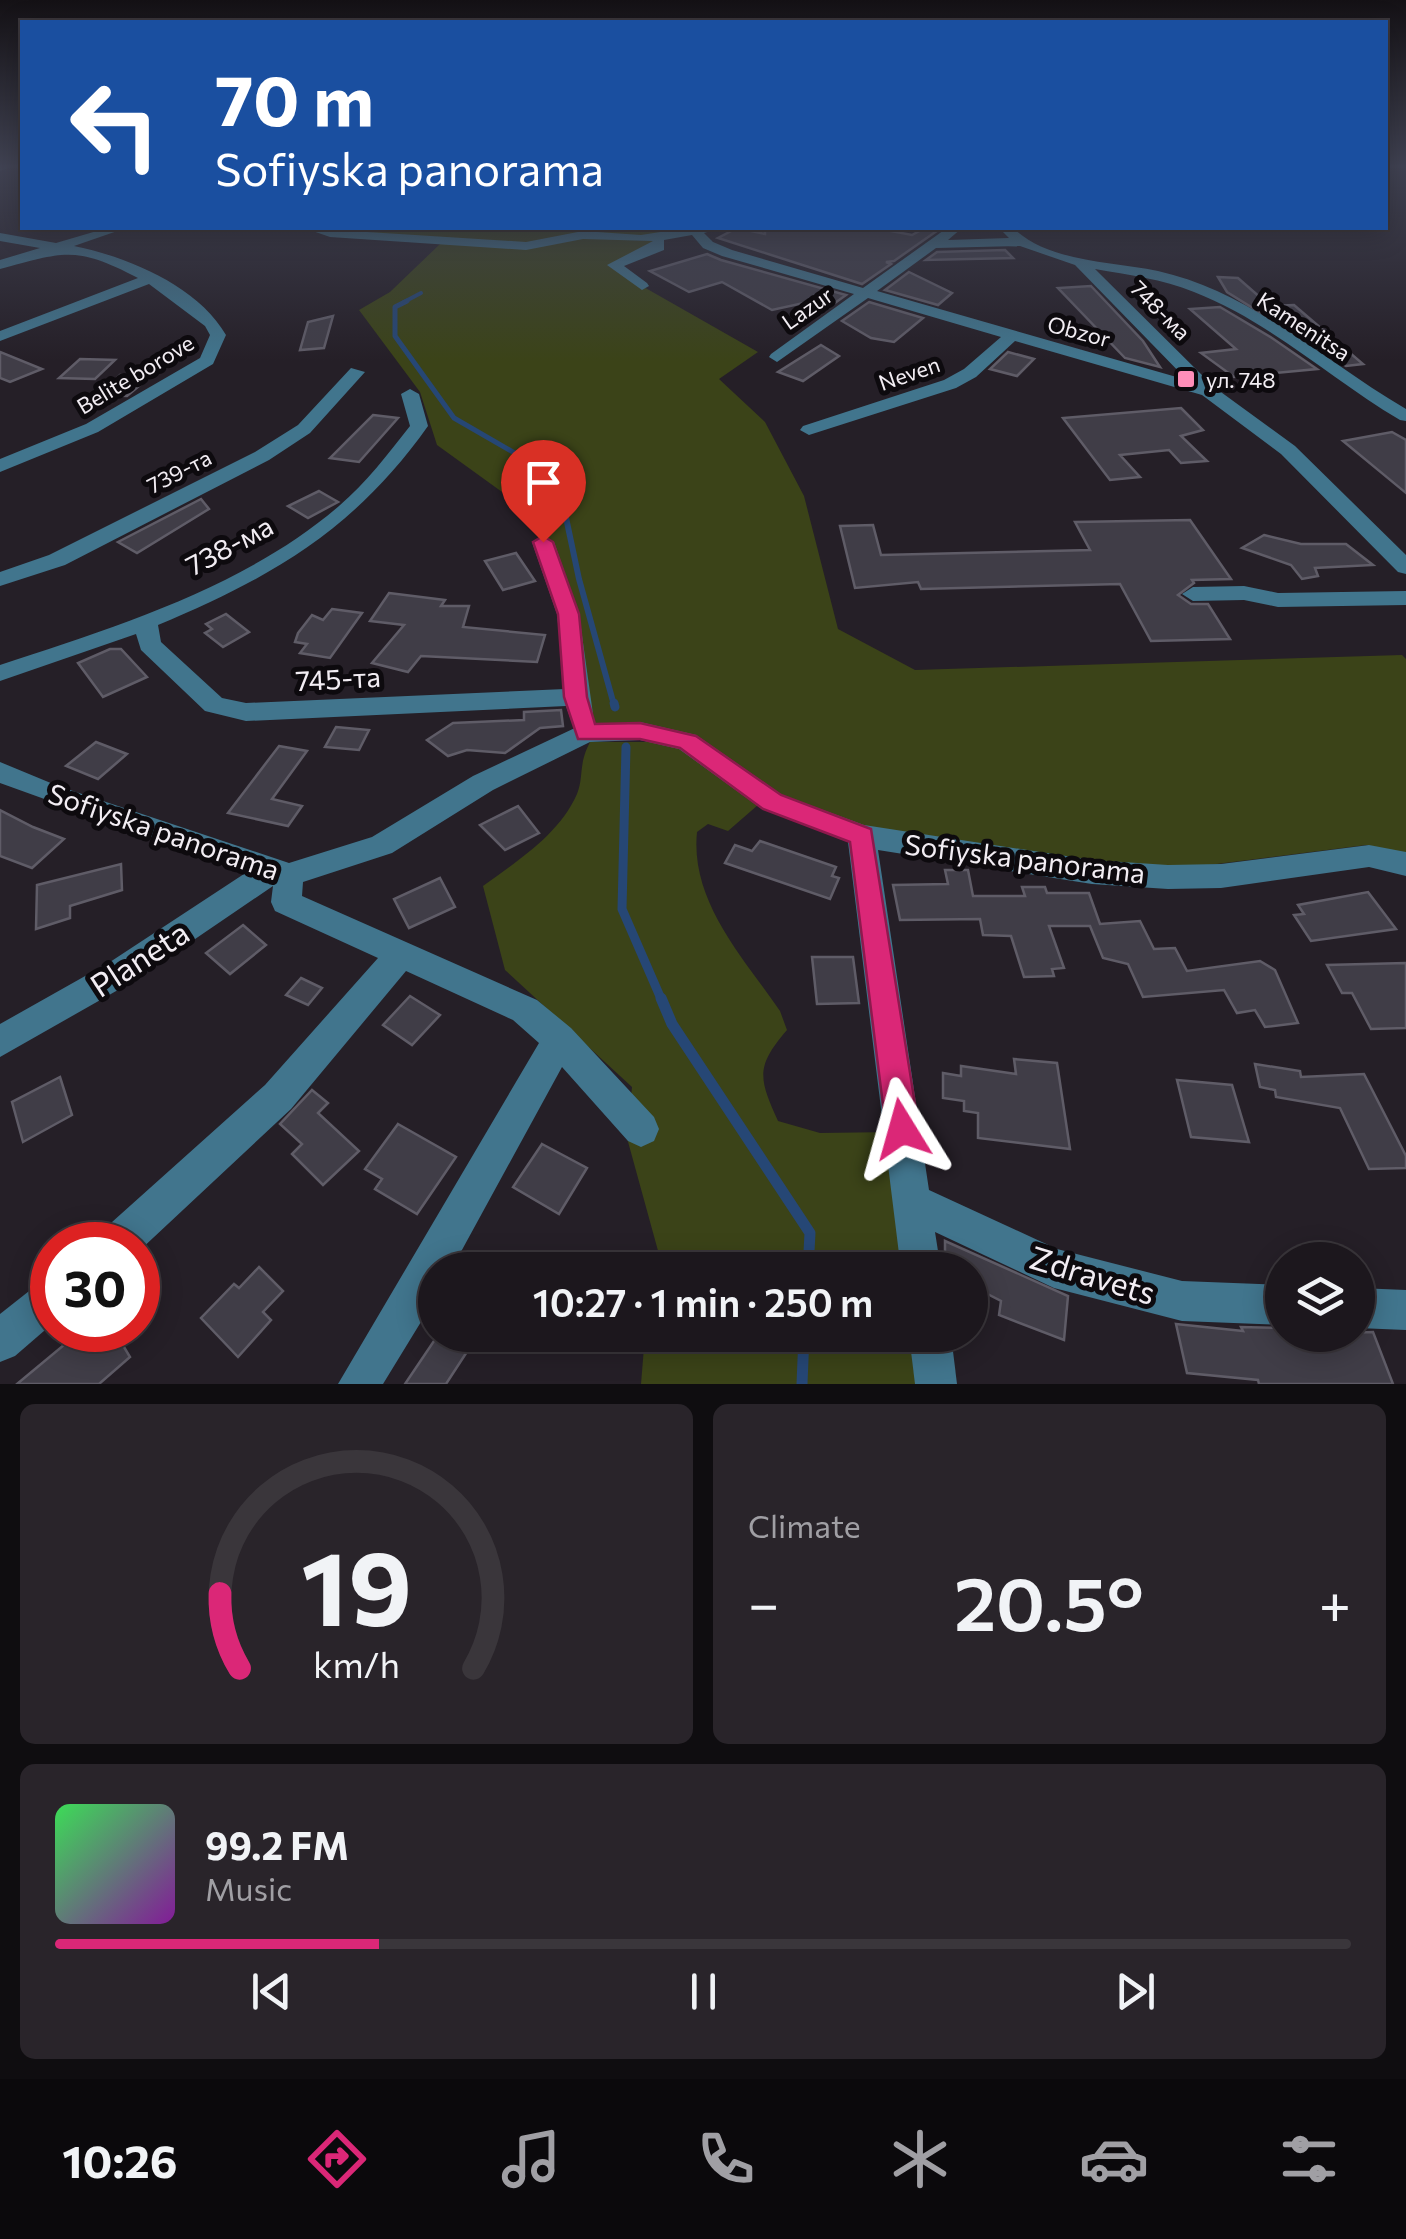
<!DOCTYPE html>
<meta charset="utf-8">
<style>
:root{--surface:#1c171d;--page:#29242a;--text:#f1f3f6;--muted:#a09fa4;--line:#3a363b;--accent:#db2777}
body{margin:0;font-family:Commissioner,sans-serif;background:var(--page);color:var(--text);height:100vh;display:flex;flex-direction:column;font-size:38px;white-space:nowrap}
*{box-sizing:border-box;margin:0}
p{font-size:32px;color:var(--muted)}
.icon{flex:none;width:55px;height:55px;fill:none;stroke:currentColor;stroke-width:2;stroke-linecap:round;stroke-linejoin:round}
.map{position:relative;height:1384px;overflow:hidden}
.sheet{display:flex;flex-direction:column;gap:20px;padding:20px;background:#0f0d10;flex:1}
.sheet>*{flex:none}
.banner{position:absolute;left:20px;top:20px;width:1368px;height:210px;border-radius:0px;box-shadow:0 5px 25px #0003,0 0 0 2px var(--line);background:#1a4fa0;color:#fff;overflow:hidden}
.controls{position:absolute;left:1265px;top:1242px;display:grid;gap:20px}
.controls a{display:grid;place-items:center;width:110px;height:110px;border-radius:50%;background:var(--surface);box-shadow:0 5px 25px #0003,0 0 0 2px var(--line);font-size:50px}
.speed{position:absolute;left:30px;top:1222px;display:flex;gap:20px;font-size:50px;font-weight:700;text-align:center}
.speed>*{display:grid;place-content:center;width:130px;height:130px;border-radius:50%;background:var(--surface);box-shadow:0 5px 25px #0003,0 0 0 2px var(--line);line-height:1}
.speed .limit{border:15px solid #d22;background:#fff;color:#111}
.pin{position:absolute;display:grid;place-items:center;width:85px;height:85px;color:#fff;margin:-102px -42px;border-radius:50% 50% 50% 0;rotate:-45deg;box-shadow:0 0 10px #0007}
.pin .icon{rotate:45deg}
.me{position:absolute;width:110px;margin:-55px;rotate:352deg;stroke-linejoin:round;filter:drop-shadow(0 0 8px #0008)}
.turn{display:flex;align-items:center;gap:35px;height:210px;padding:0 30px;font-size:45px}
.turn .icon{width:130px;height:130px;stroke-width:2.5}
.turn b{display:block;font-size:70px;line-height:85px}
.big{font-size:75px;font-weight:600;line-height:1.1}
.sheet .tile{flex:1;display:flex;flex-direction:column;justify-content:center;gap:15px;min-width:0;padding:0 35px;border-radius:15px;background:var(--page)}
.sheet .dial{align-items:center;gap:0}
.dial svg{height:260px;overflow:visible;fill:none;stroke:var(--line);stroke-width:7;stroke-linecap:round;text-anchor:middle}
.dial text{fill:var(--text);stroke:none}
.song{display:flex;align-items:center;gap:30px}
.cover{width:120px;height:120px;border-radius:15px;background:linear-gradient(135deg,hsl(130 70% 55%),hsl(290 70% 35%))}
.played{height:10px;border-radius:5px;background:linear-gradient(90deg,var(--accent) 25%,var(--line) 25%)}
.keys{display:flex;justify-content:space-around;direction:ltr}
.heat{display:flex;justify-content:space-between;align-items:center;font-size:55px;direction:ltr}
.sheet .tiles{flex:1;display:grid;gap:20px;grid-template-columns:1fr 1fr}
.tile:last-child{grid-column:span 2}
.trip{position:absolute;left:418px;top:1252px;width:570px;height:100px;border-radius:50px;background:var(--surface);box-shadow:0 5px 25px #0003,0 0 0 2px var(--line);font-weight:600;line-height:100px;text-align:center}
.dock{display:flex;height:160px;justify-content:space-around;align-items:center;background:#0b090c;color:var(--muted)}
.dock .icon{width:70px;height:70px}
.dock .active{color:var(--accent)}
.dock b{font-size:45px;color:var(--text)}
.map>svg:first-child{display:block}
.green{fill:#3b4318}
.lines{fill:none;stroke-linecap:round;stroke-linejoin:round}
.stream-far4{stroke:#264775;stroke-width:4}
.stream-far3{stroke:#264775;stroke-width:5}
.stream-far2{stroke:#264775;stroke-width:6}
.stream-far1{stroke:#264775;stroke-width:9}
.stream{stroke:#264775;stroke-width:11}
.building{fill:#403d47;stroke:#5f5c67;stroke-width:2.5}
.minor{fill:#41758d;fill-rule:evenodd}
.route{fill:#db2777;stroke:#8e194d;stroke-width:2.5}
.poi-dot{fill:#ff8eb9;stroke:#0d0a0e;stroke-width:4}
.labels{text-anchor:middle;dominant-baseline:central;stroke-width:10;stroke-linejoin:round;paint-order:stroke}
.far-street-label{font-size:22px;fill:#f2edf3;stroke:#0d0a0e}
.far-poi-label{font-size:22px;fill:#f2edf3;stroke:#0d0a0e;text-anchor:start}
.street-label{font-size:28px;fill:#f2edf3;stroke:#0d0a0e}
.near-street-label{font-size:32px;fill:#f2edf3;stroke:#0d0a0e}
</style>
<div class="map">
<svg width="1406" height="1384" viewBox="0 0 1406 1384">
<rect width="100%" height="100%" fill="#251f27"/>
<g class="green">
<path d="M363,228H692L659,237V247L615,264L642,286L758,352L719,379L765,422L804,496L838,629L915,670L1402,655L1406,659V853L1366,845L1145,873L862,836L766,798L728,831L708,824L697,832C690,901 743,957 780,1011L787,1030C755,1067 759,1079 778,1121L820,1133L895,1132L914,1270H658L660,1258L627,1138L632,1087L505,970L483,886C517,861 559,835 577,794C584,777 578,765 590,742H687L586,733L550,550L523,507L437,445L420,392L359,310L390,292L440,244L368,232Z"/>
<path d="M645,1335H923L930,1384H641Z"/>
</g>
<g class="lines">
<path class="stream-far4" d="M402,303L421,293"/>
<path class="stream-far3" d="M407,301L395,307V336L454,418L558,478"/>
<path class="stream-far2" d="M557,475L579,579L614,705"/>
<g class="stream-far1">
<path d="M614,703L615,707"/>
<path d="M626,747L622,909L662,1001"/>
</g>
<g class="stream">
<path d="M661,998L672,1024L810,1233L808,1270"/>
<path d="M802,1384L804,1335"/>
</g>
</g>
<g class="building">
<path d="M737,228L765,234V228H875L912,235L925,228H941L894,261L886,262L891,264L862,284L718,238Z"/>
<path d="M1005,250L1013,258L926,260L937,252Z"/>
<path d="M707,254L721,260L846,295L828,308L808,302L772,310L722,282L689,292L650,271Z"/>
<path d="M909,272L952,293L938,305L885,290Z"/>
<path d="M1218,277L1238,278L1270,306L1294,305L1363,364L1346,366L1227,292Z"/>
<path d="M1091,286L1143,341L1160,367L1125,358L1058,288Z"/>
<path d="M869,302L923,318L894,342L871,338L842,321Z"/>
<path d="M1220,307L1272,338L1317,369L1234,377L1201,353L1236,349L1190,309Z"/>
<path d="M333,316L324,348L300,350L308,322Z"/>
<path d="M821,345L839,356L803,381L778,372Z"/>
<path d="M0,352L42,369L10,382L0,378Z"/>
<path d="M1008,352L1034,359L1017,376L990,369Z"/>
<path d="M80,359L115,360L95,379L59,378Z"/>
<path d="M120,375L151,376L127,396L100,395Z"/>
<path d="M1181,408L1203,430L1181,436L1207,461L1181,463L1169,450L1120,455L1140,477L1110,480L1063,418Z"/>
<path d="M373,415L398,418L359,462L330,458Z"/>
<path d="M1392,432L1406,440V493L1343,441Z"/>
<path d="M319,491L338,502L308,518L288,506Z"/>
<path d="M201,499L209,509L137,553L118,542Z"/>
<path d="M1190,520L1231,579L1192,580L1194,583L1178,595L1191,604H1208L1230,639L1151,641L1120,584L921,589L918,582L855,588L840,526L873,525L881,555L1090,550L1075,522Z"/>
<path d="M1264,535L1301,544H1346L1373,565L1315,568L1318,576L1302,579L1291,565L1242,548Z"/>
<path d="M516,553L535,581L503,590L485,561Z"/>
<path d="M389,593L445,600L441,606H469L463,627L545,635L537,662L421,656L408,672L372,663L404,625L370,621Z"/>
<path d="M332,609L362,613L330,658L300,653L307,644L295,642L298,633L312,615L323,620Z"/>
<path d="M226,614L249,632L223,647L205,633L212,629L206,624Z"/>
<path d="M110,649H121L147,677L103,697L78,663Z"/>
<path d="M561,710L563,726L540,728L505,753L467,750L448,756L427,740L453,723L524,720V712Z"/>
<path d="M336,727L369,730L359,750L325,747Z"/>
<path d="M96,742L127,754L98,779L66,766Z"/>
<path d="M279,746L307,751L272,799L302,806L288,826L228,813Z"/>
<path d="M518,806L539,833L505,850L480,825Z"/>
<path d="M0,810L33,827L64,839L32,868L0,856Z"/>
<path d="M760,841L836,867L832,876L839,878L830,899L725,863L735,845L752,851Z"/>
<path d="M121,864L122,890L70,906V918L36,929L37,885Z"/>
<path d="M945,870H968L973,896H1025L1022,887H1045L1047,893H1089L1100,924L1140,921L1154,949L1175,948L1187,971L1260,961L1275,970L1298,1023L1265,1027L1255,1010L1237,1013L1224,990L1143,997L1128,964L1103,958L1090,926H1049L1064,968L1052,969L1054,976L1024,977L1011,936L983,935L980,919L900,920L893,885L948,884Z"/>
<path d="M440,878L455,907L409,928L394,899Z"/>
<path d="M1368,892L1396,929L1311,941L1294,915L1304,914L1298,905Z"/>
<path d="M243,925L266,945L230,974L206,953Z"/>
<path d="M812,957H853L859,1003L817,1004Z"/>
<path d="M1406,963V1028L1371,1029L1352,993H1342L1327,965Z"/>
<path d="M301,978L322,988L308,1005L286,995Z"/>
<path d="M410,996L440,1015L412,1045L383,1025Z"/>
<path d="M1014,1059L1057,1063L1070,1149L978,1138V1113L964,1111V1101L943,1098V1073L961,1076V1066L1016,1074Z"/>
<path d="M1255,1064L1300,1071L1301,1077L1364,1074L1406,1156V1168L1369,1169L1340,1108L1276,1097L1275,1090L1260,1087Z"/>
<path d="M60,1077L72,1115L23,1142L12,1102Z"/>
<path d="M1177,1080L1232,1085L1249,1142L1191,1137Z"/>
<path d="M312,1090L328,1103L318,1113L359,1151L323,1185L292,1154L302,1144L280,1124Z"/>
<path d="M398,1124L456,1157L417,1214L375,1189L382,1179L365,1169Z"/>
<path d="M542,1144L587,1168L559,1214L513,1187Z"/>
<path d="M945,1241L1068,1296L1064,1340L999,1315L1001,1301L970,1285V1270H945Z"/>
<path d="M259,1267L283,1291L263,1312L271,1320L238,1357L201,1318L234,1284L239,1288Z"/>
<path d="M1176,1324L1243,1331L1241,1327L1282,1328V1335L1373,1332L1393,1384H1259L1258,1380L1187,1373Z"/>
<path d="M82,1330H97L104,1341L115,1332L130,1357L99,1384H17Z"/>
<path d="M438,1335H460L472,1344L446,1384H405Z"/>
</g>
<g class="lines">
<g class="minor">
<path d="M0,167H10L0,171Z"/>
<path d="M107,228H126L74,246C128,257 198,286 226,335L213,364L98,432L0,472V459L86,424L200,358L210,335L205,326L149,284L0,341V331L138,278C75,245 64,252 0,269V260L40,248L0,241V233L56,243Z"/>
<path d="M304,228L526,242L583,231L641,235L686,228H720L704,233L713,242L732,250L863,288L947,228H962L948,240L1009,238L999,228H1013C1051,263 1110,261 1158,271C1252,292 1325,362 1406,409V421L1400,420C1331,379 1269,321 1194,292C1162,279 1129,275 1095,269L1214,387L1295,446L1406,555V574L1398,572L1281,454L1202,395L1015,341L976,377L956,388L809,435L800,430L803,426L944,380L964,369L1001,337L868,298L777,362L769,357L771,354L854,294L722,256L703,248L692,235L664,240V250L624,266L647,283L649,286L642,290L607,265L653,241L583,239L526,250L330,237ZM1020,246L1075,265L1187,380L877,291L936,248Z"/>
<path d="M351,368L365,372L310,433L269,460L65,565L0,586V572L49,555L255,452L298,425Z"/>
<path d="M410,389L419,394L428,426C355,529 273,577 158,625L161,642L222,698L246,703L565,689L557,614L532,542L543,536L554,542L579,614L593,714L589,720H571L566,706L246,721L205,711L141,650L136,634L0,681V665C116,627 245,587 339,506C366,483 388,454 410,426L401,394Z"/>
<path d="M1244,586L1278,593L1406,591V605L1278,607L1244,600L1193,601L1182,594L1193,587Z"/>
<path d="M640,722L696,735L782,795L864,825L1092,860L1168,865L1221,864L1369,845L1406,852V876L1369,867L1221,888L1168,889L1092,884L878,850L929,1190L1057,1249L1182,1281L1282,1285V1325L1182,1321L1054,1288L935,1232L941,1270H901L848,842L762,809L679,749L640,740L590,742L493,790L392,853L303,882L302,896L537,1000L571,1028L654,1117L659,1129L654,1141L641,1147L628,1141L562,1067L451,1270H435V1299L383,1384H338L539,1043L513,1020L406,971L291,1109L138,1252V1245H96L102,1231L265,1085L378,958L275,911L271,902L273,886L132,982L0,1057V1024L110,962L247,872L0,783V762L58,786L289,863L372,837L473,776L577,727Z"/>
<path d="M52,1278V1324L15,1356L0,1362V1314L38,1284Z"/>
<path d="M1358,1288L1406,1290V1330L1358,1328Z"/>
<path d="M909,1335H951L957,1384H915Z"/>
</g>
</g>
<linearGradient id="sky" x2="0" y2="1"><stop stop-color="#141115"/><stop offset="0.46" stop-color="#404252"/><stop offset="1" stop-color="#404252" stop-opacity="0"/></linearGradient>
<rect width="1406" height="361" fill="url(#sky)"/>
<path class="route" d="M543,536L553,542L579,614L587,697L595,724L640,723L696,736L781,795L871,829L919,1129L914,1141L902,1145L891,1141L886,1129L850,842L763,809L680,748L640,739H578L564,697L558,614L533,542Z"/>
<rect class="poi-dot" x="1176" y="369" width="20" height="20" rx="5"/>
<g class="labels">
<g class="far-street-label">
<text transform="translate(807 308) rotate(-35)">Lazur</text>
<text transform="translate(1161 310) rotate(45)">748-ма</text>
<text transform="translate(1304 326) rotate(33)">Kamenitsa</text>
<text transform="translate(1079 331) rotate(15)">Obzor</text>
<text transform="translate(909 373) rotate(-19)">Neven</text>
<text transform="translate(135 374) rotate(-31)">Belite borove</text>
<text transform="translate(179 471) rotate(-27)">739-та</text>
</g>
<g class="far-poi-label">
<text x="1206" y="379">ул. 748</text>
</g>
<g class="street-label">
<text transform="translate(229 545) rotate(-28)">738-ма</text>
<text transform="translate(338 678) rotate(-3)">745-та</text>
<text transform="translate(164 831) rotate(19)">Sofiyska panorama</text>
<text transform="translate(1025 858) rotate(7)">Sofiyska panorama</text>
</g>
<g class="near-street-label">
<text transform="translate(139 958) rotate(-33)">Planeta</text>
<text transform="translate(1093 1274) rotate(17)">Zdravets</text>
</g>
</g>
</svg>
<div class="controls">
<a><svg class="icon" aria-label="layers" viewBox="0 0 24 24"><path d="M12 4l9 5-9 5-9-5zM3 14l9 5 9-5"/></svg></a>
</div>
<div class="speed"><div class="limit">30</div></div>
<div class="pin" style="left:543px;top:542px;background:#d93025"><svg class="icon" aria-label="arrive" viewBox="0 0 24 24"><path d="M6 21V4h12l-3 4 3 4H6"/></svg></div>
<svg class="me" style="left:902px;top:1129px" viewBox="-20 -20 40 40"><path d="M0-17L14 15 0 8-14 15z" fill="#db2777" stroke="#fff" stroke-width="4"/></svg>
<div class="trip">10:27 · 1 min · 250 m</div>
<div class="banner">
<div class="turn"><svg class="icon" aria-label="left" viewBox="0 0 24 24"><path d="M17 20v-9H6M10 6l-5 5 5 5"/></svg><div><b>70 m</b>Sofiyska panorama</div></div>
</div>
</div>
<section class="sheet">
<div class="tiles">
<div class="tile dial"><svg viewBox="0 0 100 80">
<path d="M14 69A42 42 0 1 1 86 69"/>
<path d="M14 69A42 42 0 0 1 8 46" stroke="#db2777"/>
<text x="50" y="56" font-size="32" font-weight="700">19</text>
<text x="50" y="72" font-size="11">km/h</text>
</svg></div>
<div class="tile"><p>Climate</p>
<div class="heat"><a>−</a><b class="big">20.5°</b><a>+</a></div>
</div>
<div class="tile">
<div class="song"><i class="cover"></i><div><b>99.2 FM</b><p>Music</p></div></div>
<div class="played"></div>
<div class="keys"><svg class="icon" aria-label="previous" viewBox="0 0 24 24"><path d="M18 5L8 12l10 7zM5 5v14"/></svg><svg class="icon" aria-label="pause" viewBox="0 0 24 24"><path d="M8 5v14M16 5v14"/></svg><svg class="icon" aria-label="next" viewBox="0 0 24 24"><path d="M6 5l10 7-10 7zM19 5v14"/></svg></div>
</div>
</div>
</section>
<nav class="dock">
<b>10:26</b>
<svg class="icon active" aria-label="directions" viewBox="0 0 24 24"><path d="M12 3l9 9-9 9-9-9zM9 14v-3h6M13 9l2 2-2 2"/></svg>
<svg class="icon" aria-label="music" viewBox="0 0 24 24"><path d="M9 18V5l10-2v13"/><circle cx="6" cy="18" r="3"/><circle cx="16" cy="16" r="3"/></svg>
<svg class="icon" aria-label="phone" viewBox="0 0 24 24"><path d="M5 4h4l2 5-3 2q2 4 5 5l2-3 5 2v4C11 20 4 13 5 4z"/></svg>
<svg class="icon" aria-label="climate" viewBox="0 0 24 24"><path d="M12 3v18M4 7l16 10M4 17L20 7"/></svg>
<svg class="icon" aria-label="car" viewBox="0 0 24 24"><path d="M5 17H2v-5l4-1 3-4h7l3 4 3 1v5h-3M9 17h6M6 11h13"/><circle cx="7" cy="17" r="2"/><circle cx="17" cy="17" r="2"/></svg>
<svg class="icon" aria-label="filters" viewBox="0 0 24 24"><path d="M4 7h16M4 17h16"/><circle cx="9" cy="7" r="2"/><circle cx="15" cy="17" r="2"/></svg>
</nav>
